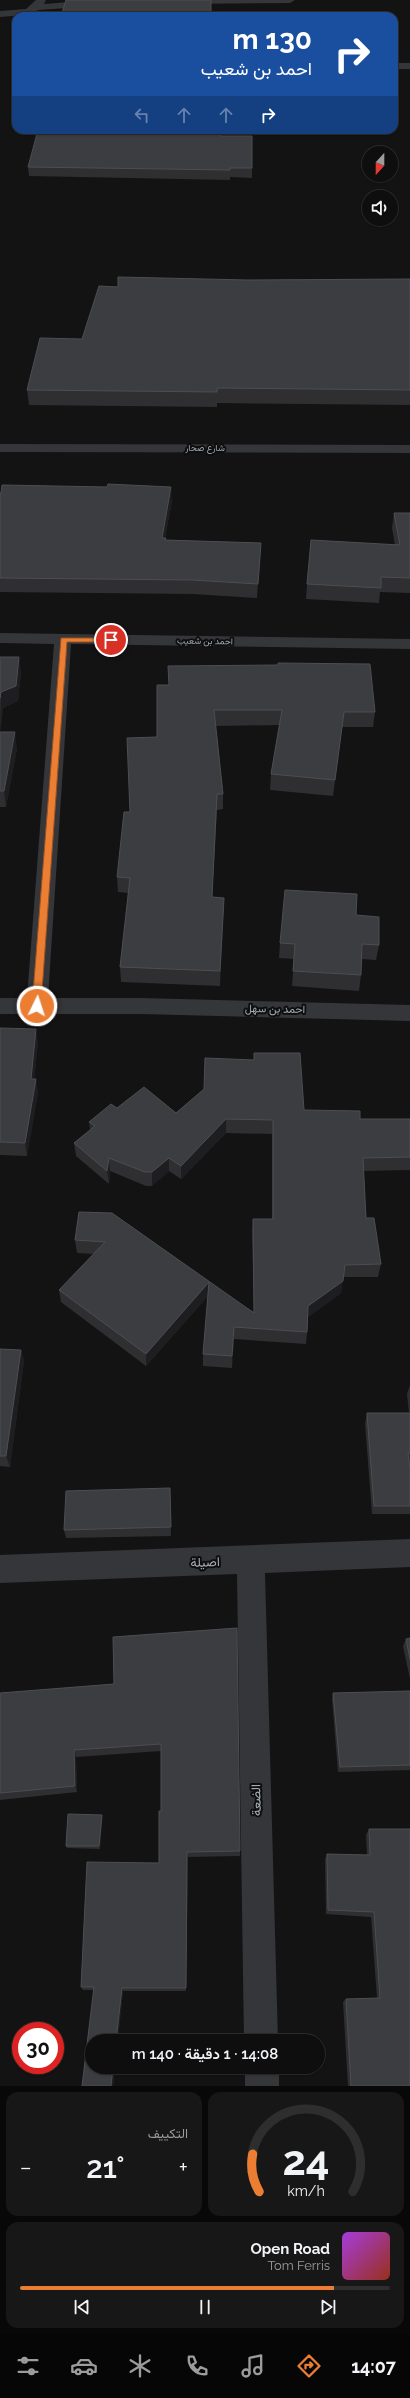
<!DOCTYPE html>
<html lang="ar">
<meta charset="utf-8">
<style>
:root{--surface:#0e0e0f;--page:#171718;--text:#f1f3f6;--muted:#9b9c9e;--line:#2e2e2f;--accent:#eb7e33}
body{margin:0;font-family:Raleway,Vazirmatn,sans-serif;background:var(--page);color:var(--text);direction:rtl;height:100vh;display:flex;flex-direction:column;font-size:15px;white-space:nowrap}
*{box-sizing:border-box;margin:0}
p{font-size:13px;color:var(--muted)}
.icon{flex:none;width:22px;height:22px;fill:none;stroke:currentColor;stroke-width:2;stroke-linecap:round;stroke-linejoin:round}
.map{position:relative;height:2086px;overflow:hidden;direction:ltr}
.sheet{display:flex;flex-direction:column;gap:6px;padding:6px;background:#080808;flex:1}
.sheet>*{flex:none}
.top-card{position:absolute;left:12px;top:12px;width:386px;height:122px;border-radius:12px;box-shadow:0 1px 3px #0004,0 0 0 1px var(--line);direction:rtl;background:#1a4fa0;color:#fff;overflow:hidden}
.needle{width:26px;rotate:201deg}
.controls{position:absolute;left:362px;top:146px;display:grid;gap:8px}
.controls a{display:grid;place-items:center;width:36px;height:36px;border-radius:50%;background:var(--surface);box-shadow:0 1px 3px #0004,0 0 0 1px var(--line);font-size:20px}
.speed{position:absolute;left:12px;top:2022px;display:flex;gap:8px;font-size:20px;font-weight:700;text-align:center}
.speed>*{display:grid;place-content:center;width:52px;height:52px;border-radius:50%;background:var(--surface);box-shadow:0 1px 3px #0004,0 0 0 1px var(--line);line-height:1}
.speed .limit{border:6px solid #d22;background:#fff;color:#111}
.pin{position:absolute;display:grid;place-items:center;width:34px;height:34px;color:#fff;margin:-17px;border:2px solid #fff;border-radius:50%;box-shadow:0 1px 4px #0007}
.me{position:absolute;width:44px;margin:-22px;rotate:4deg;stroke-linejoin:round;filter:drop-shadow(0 0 3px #0008)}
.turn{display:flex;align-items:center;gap:14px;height:84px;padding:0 20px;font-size:18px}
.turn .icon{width:52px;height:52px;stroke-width:2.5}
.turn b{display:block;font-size:28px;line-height:34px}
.lanes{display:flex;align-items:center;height:38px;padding:0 20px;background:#0003;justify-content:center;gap:20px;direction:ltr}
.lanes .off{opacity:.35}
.big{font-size:30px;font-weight:600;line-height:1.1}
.sheet .widget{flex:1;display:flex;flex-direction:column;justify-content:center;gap:6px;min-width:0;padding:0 14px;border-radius:12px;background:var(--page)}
.sheet .dial{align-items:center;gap:0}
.dial svg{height:104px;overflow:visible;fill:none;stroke:var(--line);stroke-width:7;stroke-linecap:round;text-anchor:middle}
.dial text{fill:var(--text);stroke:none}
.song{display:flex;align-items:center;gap:12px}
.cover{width:48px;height:48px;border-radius:6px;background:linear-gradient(135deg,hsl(280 70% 55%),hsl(10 70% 35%))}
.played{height:4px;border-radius:2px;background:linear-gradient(90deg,var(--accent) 85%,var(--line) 85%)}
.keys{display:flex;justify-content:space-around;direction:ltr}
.heat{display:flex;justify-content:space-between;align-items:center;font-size:22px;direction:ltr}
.sheet .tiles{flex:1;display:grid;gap:6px;grid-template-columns:1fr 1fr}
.widget:last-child{grid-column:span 2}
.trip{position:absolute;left:85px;top:2034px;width:240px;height:40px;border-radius:20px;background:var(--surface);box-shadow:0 1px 3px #0004,0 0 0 1px var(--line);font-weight:600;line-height:40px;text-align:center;direction:rtl}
.tab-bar{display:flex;height:64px;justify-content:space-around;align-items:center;background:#060606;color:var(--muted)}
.tab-bar .icon{width:28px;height:28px}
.tab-bar .selected{color:var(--accent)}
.tab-bar b{font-size:18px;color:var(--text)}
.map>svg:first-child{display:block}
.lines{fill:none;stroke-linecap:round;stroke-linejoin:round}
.minor{fill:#343639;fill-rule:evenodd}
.wall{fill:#2f2f32}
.shaded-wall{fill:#1e1e20}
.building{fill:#3c3d40;stroke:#4c4e52}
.route{fill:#eb7e33;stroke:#995221}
.labels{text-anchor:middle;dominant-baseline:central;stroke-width:4;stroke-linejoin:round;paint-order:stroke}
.far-street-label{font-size:9px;fill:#a5adb4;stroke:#0e0e0f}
.street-label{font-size:11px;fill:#a5adb4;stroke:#0e0e0f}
.near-street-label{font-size:13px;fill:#a5adb4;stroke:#0e0e0f}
</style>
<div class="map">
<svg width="410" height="2086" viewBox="0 0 410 2086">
<rect width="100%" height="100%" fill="#131314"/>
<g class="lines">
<g class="minor">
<path d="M36,0H46L44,4L95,0L100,3L95,6L39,10L24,15L0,17V11L26,9Z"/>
<path d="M177,0H295L290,3L181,4L178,3Z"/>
<rect x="394" y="63" width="16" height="6"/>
<path d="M0,444L410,445V453L0,452Z"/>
<path d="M0,633L410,639V649L71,644L48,998H141L410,1005V1021L141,1014H0V998H27L54,644L0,643Z"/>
<path d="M410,1539V1567L265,1573L278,2041H244L237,1574L0,1583V1555Z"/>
<rect x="245" y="2067" width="34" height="19"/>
</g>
</g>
<g class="wall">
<path d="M221,136L252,168V178L230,177V180L29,176L28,167Z"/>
<path d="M410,279V405L217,403V407L29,405L27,390L82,339L118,287L248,280Z"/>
<path d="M0,493L172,501L165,538L166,540L261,543L257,598L193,594L0,592Z"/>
<path d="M394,513H410V593L380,592L379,603L306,599L307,584L395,545L392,528Z"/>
<path d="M0,657L21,672L18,701L3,708L0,732L17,748L6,807H0Z"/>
<path d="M157,685L375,712L373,727H342L333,796L270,790L271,774L279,725L216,726L223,794V809L217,810L212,897L224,898L220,986L121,982L120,967L128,893L118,892L117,877L130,812L157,737Z"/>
<path d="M356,915L379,945L376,960L361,959V975L359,991L292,986L294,959L279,958L280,943Z"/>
<path d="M0,1028L38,1042L34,1079L38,1092L27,1156L0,1155Z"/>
<path d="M254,1053L304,1110L360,1119H410V1170L363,1171L366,1218L381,1264L378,1277H343L341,1293L308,1317L307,1332L306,1344L234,1339L232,1368L203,1366V1354L208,1296L146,1366L61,1302L59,1290L94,1254L77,1253L75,1240L79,1212L254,1312L252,1232L253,1219H272V1134L226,1133L181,1179L169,1171L152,1186H146L110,1171L109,1184L76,1156L74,1143L90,1130L89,1122L117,1108L176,1113L254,1060Z"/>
<path d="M0,1349L21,1350L24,1361L10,1467L0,1466Z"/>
<path d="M410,1385V1462H409L410,1469V1514H372L365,1423L367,1413H409L407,1394Z"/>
<path d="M170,1488L171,1536L66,1538L64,1530Z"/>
<path d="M113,1637L240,1851V1856L188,1857L186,1991H123L113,2086H82L94,1990H83L81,1987L159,1863L161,1811V1751L76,1757L77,1792L0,1800V1693L114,1684Z"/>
<path d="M410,1638V1679L403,1646L406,1639Z"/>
<path d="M410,1691V1770L338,1772L332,1699L333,1693Z"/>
<path d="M102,1815V1818L100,1849L67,1848L66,1846Z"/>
<path d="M369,1829L410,2086H348L343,2002L346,1999L377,1998L371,1917L326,1914L325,1859L327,1854L367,1855L366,1835Z"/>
</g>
<g class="shaded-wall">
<path d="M171,487L172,501L162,552V538Z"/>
<path d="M19,657L21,672L18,701L3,708L0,736L1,692Z"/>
<path d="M15,732L17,748L6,807L4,791Z"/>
<path d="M217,794V810L211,912L212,897Z"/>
<path d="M224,898L223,913L220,986V971Z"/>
<path d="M36,1029L38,1042L33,1092L31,1079Z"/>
<path d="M36,1079L38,1092L27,1156L25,1143Z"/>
<path d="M226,1119V1133L181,1179V1166Z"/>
<path d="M109,1158L110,1171L109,1184L107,1171Z"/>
<path d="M169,1158V1171L152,1186V1172Z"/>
<path d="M343,1281L341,1293L307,1318L308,1306Z"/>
<path d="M209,1282V1295L146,1366V1354Z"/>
<path d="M234,1327V1339L232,1368V1356Z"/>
<path d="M21,1350L24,1361L10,1467L6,1456Z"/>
<path d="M74,1750L76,1757L77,1792L75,1786Z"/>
<path d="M102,1815V1818L100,1849L99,1846Z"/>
<path d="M187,1852L188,1857L186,1991V1988Z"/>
<path d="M122,1988L123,1991L118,2041H116Z"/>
<path d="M113,2067H115L113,2086H111Z"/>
</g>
<g class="building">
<path d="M66,0H211V16H61Z"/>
<path d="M38,130H221V136H252V168H230V170L28,167Z"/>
<path d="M118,277L248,280L410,279V390L217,388V392L27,390L40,338L82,339L99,286L118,287Z"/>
<path d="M108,484L171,487L162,538H166L165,540L261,543L258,584L192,580L0,578V493H1L2,485L107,487Z"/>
<path d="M394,513H410V578L381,577V588L307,584L311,540L400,545Z"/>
<path d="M0,657H19L16,686L1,692L0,698Z"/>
<path d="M278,663L370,664L375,712H344L335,780L271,774L282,710H214L223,794H217L212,897L224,898L220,971L120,967L130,878L117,877L124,812H130L127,738L157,737V685H169L168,666L278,665Z"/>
<path d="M0,732H15L4,791H0Z"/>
<path d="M285,890L357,894L356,915L379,917V945L362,944L361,975L293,971L295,944L280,943Z"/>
<path d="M0,1028L36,1029L31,1079H36L25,1143L0,1142Z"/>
<path d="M254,1053H300L304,1110L360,1111V1119H410V1157L363,1158L366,1218H374L381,1264L345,1265L343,1281L308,1306L307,1332L234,1327L232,1356L203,1354L209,1282L146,1354L59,1290L105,1242L75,1240L79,1212L112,1213L254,1313L253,1219H273V1120L226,1119L181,1166L169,1158L152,1172H145L109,1158L107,1171L74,1143L95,1126L89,1122L111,1104L117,1108L144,1087L176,1113L204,1089L205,1058L254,1060Z"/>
<path d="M0,1349L21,1350L6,1456H0Z"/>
<path d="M367,1413H410V1453H408L410,1469V1506H374Z"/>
<path d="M170,1488L171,1527L64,1530L66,1491Z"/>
<path d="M237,1628L240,1851L187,1852L186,1988H122L116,2041H92V2067H113L111,2086H82L94,1987H81L87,1862L159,1863V1811H161V1744L74,1750L75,1786L0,1793V1693L114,1684L113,1637Z"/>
<path d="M410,1638V1659L406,1639Z"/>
<path d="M410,1691V1765L340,1767L333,1693Z"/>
<path d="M68,1814L102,1815L99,1846H66Z"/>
<path d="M369,1829H410V2086H351L346,1999L380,1998L374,1912L328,1910L327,1854L370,1855Z"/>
</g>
<path class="route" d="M61,638H111L114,640L111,642H67L41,1006L37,1009L32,1006Z"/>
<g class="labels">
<g class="far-street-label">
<text x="205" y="448">شارع صحار</text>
<text transform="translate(205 641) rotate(1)">احمد بن شعيب</text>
</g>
<g class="street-label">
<text transform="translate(275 1009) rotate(1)">احمد بن سهل</text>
</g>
<g class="near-street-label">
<text transform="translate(205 1562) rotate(-2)">اصيلة</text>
<text transform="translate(256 1800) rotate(-91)">الضعة</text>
</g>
</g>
</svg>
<div class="controls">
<a><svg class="needle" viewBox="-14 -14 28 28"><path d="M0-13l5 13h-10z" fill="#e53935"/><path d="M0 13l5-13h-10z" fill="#9b9c9e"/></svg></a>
<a><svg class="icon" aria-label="sound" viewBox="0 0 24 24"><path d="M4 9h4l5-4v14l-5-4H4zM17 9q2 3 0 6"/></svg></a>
</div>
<div class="speed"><div class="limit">30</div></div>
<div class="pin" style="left:111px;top:640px;background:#d93025"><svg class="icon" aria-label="arrive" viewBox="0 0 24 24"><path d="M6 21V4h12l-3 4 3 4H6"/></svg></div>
<svg class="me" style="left:37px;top:1006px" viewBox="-20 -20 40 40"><circle r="17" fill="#eb7e33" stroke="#fff" stroke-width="3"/><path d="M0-11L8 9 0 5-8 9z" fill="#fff"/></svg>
<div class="trip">14:08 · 1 دقيقة · 140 m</div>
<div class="top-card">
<div class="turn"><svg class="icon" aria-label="right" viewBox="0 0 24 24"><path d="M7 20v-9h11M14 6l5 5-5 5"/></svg><div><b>130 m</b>احمد بن شعيب</div></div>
<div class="lanes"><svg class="icon off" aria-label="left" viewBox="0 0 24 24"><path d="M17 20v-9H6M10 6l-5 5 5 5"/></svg><svg class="icon off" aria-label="ahead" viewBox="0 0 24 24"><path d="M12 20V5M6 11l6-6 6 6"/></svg><svg class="icon off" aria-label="ahead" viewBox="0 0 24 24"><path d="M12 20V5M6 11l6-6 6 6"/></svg><svg class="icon" aria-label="right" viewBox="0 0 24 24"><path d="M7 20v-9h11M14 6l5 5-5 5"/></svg></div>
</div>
</div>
<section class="sheet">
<div class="tiles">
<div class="widget dial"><svg viewBox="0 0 100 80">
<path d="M14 69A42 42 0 1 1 86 69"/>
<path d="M14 69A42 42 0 0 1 9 40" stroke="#eb7e33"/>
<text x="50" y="56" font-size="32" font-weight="700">24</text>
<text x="50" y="72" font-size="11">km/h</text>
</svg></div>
<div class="widget"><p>التكييف</p>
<div class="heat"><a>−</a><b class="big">21°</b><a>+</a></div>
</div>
<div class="widget">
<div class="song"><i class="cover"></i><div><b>Open Road</b><p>Tom Ferris</p></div></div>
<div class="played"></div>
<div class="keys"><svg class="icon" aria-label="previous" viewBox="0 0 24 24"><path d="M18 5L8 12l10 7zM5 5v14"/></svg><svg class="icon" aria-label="pause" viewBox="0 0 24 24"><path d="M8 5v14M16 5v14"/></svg><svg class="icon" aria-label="next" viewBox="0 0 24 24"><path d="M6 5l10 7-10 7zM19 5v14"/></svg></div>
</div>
</div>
</section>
<nav class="tab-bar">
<b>14:07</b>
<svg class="icon selected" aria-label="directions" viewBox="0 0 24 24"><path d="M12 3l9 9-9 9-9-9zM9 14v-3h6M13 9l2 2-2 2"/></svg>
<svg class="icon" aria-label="music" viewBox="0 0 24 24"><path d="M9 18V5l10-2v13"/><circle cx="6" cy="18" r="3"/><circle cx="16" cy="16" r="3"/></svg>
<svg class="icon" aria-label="phone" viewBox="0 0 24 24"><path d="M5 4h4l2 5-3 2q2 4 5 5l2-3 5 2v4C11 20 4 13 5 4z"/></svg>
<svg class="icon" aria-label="climate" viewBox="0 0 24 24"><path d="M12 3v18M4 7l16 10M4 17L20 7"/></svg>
<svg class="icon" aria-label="car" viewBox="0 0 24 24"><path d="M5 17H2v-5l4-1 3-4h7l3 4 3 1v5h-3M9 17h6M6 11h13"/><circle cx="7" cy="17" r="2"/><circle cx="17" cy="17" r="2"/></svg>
<svg class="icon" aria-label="filters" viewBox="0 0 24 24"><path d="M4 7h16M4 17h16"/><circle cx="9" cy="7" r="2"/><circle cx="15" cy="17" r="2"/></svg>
</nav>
